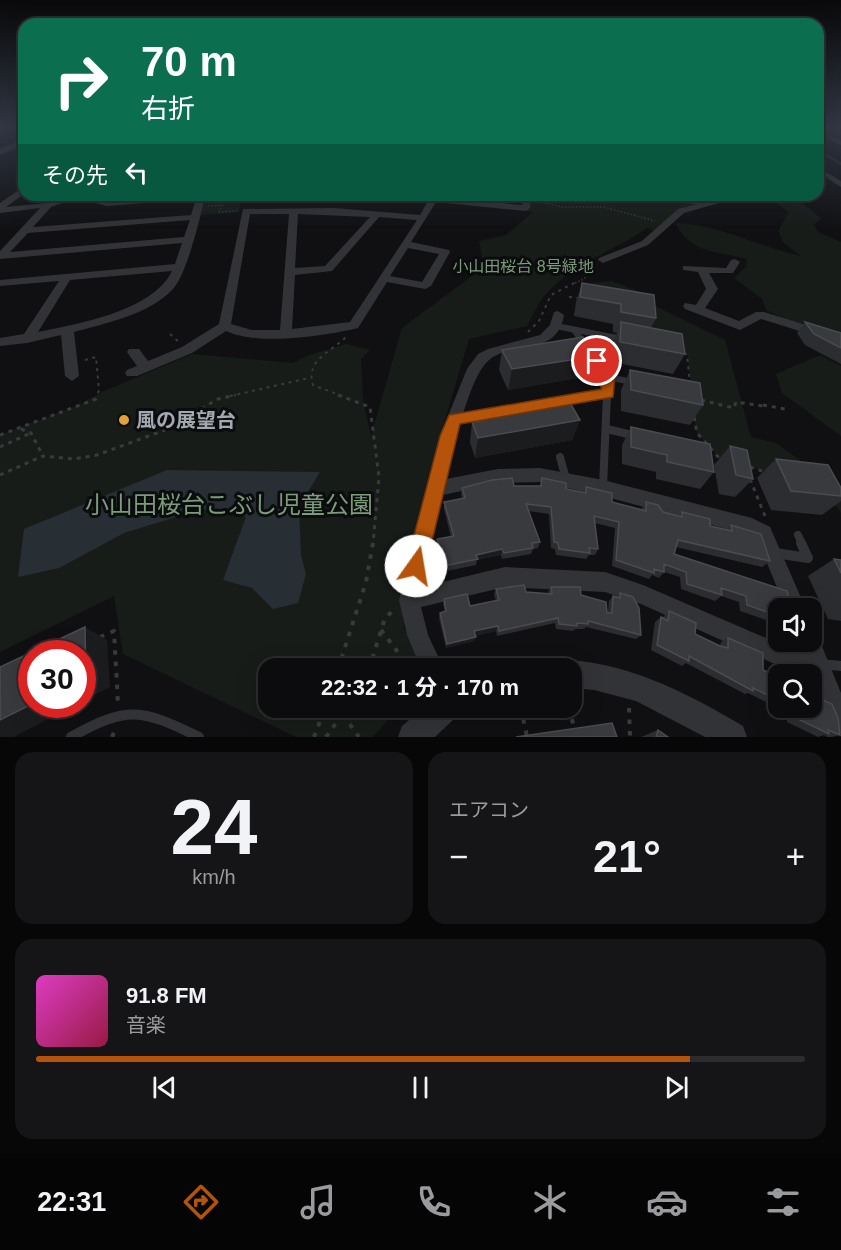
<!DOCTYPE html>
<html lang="ja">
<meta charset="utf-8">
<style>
:root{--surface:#0c0c0e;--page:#151517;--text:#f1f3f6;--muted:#9a9b9e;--line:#2c2c2e;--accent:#b45309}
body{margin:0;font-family:Arial,"Noto Sans JP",sans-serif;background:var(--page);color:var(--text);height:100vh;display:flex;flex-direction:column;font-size:22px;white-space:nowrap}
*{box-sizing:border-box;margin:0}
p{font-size:20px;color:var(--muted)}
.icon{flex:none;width:33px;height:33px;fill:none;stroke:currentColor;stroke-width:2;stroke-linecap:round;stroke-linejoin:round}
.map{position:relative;height:737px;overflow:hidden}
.sheet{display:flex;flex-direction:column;gap:15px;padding:15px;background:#070708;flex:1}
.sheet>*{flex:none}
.guide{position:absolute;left:18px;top:18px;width:806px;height:183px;border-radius:18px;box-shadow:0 6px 24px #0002,0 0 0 2px var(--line);background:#0b6e4f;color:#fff;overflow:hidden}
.tools{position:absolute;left:768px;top:598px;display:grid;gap:12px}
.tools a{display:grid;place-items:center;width:54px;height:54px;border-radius:12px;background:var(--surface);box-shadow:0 6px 24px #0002,0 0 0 2px var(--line);font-size:30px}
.speed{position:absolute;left:18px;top:640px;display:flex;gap:12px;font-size:30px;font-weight:700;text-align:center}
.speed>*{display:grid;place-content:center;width:78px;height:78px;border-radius:50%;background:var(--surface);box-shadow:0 6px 24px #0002,0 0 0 2px var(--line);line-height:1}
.speed .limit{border:9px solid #d22;background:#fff;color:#111}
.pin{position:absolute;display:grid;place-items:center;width:51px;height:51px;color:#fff;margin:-26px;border:3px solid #fff;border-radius:50%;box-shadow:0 2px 6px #0007}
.me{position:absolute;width:66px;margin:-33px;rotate:13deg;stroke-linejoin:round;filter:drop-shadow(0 0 4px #0008)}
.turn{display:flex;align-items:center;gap:21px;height:126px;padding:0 24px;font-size:27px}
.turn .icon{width:78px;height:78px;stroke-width:2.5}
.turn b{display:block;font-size:42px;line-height:51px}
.then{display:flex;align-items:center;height:57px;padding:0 24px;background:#0003;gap:12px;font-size:22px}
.big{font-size:45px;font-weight:700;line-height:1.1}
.sheet .tile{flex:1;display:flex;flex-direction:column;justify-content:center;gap:9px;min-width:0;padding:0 21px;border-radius:18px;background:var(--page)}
.sheet .dial{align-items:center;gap:0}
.dial b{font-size:78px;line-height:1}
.song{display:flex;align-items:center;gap:18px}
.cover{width:72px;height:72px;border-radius:9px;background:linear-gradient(135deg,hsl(310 70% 55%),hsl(340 70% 35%))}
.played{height:6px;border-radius:3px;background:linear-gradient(90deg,var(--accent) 85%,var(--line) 85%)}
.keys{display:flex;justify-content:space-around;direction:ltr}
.heat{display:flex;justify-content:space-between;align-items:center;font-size:33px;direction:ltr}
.sheet .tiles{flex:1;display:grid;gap:15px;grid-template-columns:1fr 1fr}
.tile:last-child{grid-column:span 2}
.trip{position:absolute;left:258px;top:658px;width:324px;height:60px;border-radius:18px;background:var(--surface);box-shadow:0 6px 24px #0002,0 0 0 2px var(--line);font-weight:700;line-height:60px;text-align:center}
.tab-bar{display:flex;height:96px;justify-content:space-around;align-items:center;background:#050506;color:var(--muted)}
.tab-bar .icon{width:42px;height:42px}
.tab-bar .current{color:var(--accent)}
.tab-bar b{font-size:27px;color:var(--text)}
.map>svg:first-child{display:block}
.green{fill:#171c18}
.water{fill:#282f34}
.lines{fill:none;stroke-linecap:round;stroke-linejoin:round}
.stream{stroke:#282f34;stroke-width:2}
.path-far3{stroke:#383a3d;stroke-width:1.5;stroke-dasharray:1.5 2;stroke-linecap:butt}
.path-far2{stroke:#383a3d;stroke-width:2;stroke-dasharray:3 4.5;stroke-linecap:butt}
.path-far1{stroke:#383a3d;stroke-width:3;stroke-dasharray:4 5;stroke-linecap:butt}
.path{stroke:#383a3d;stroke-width:4;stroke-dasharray:4.5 7;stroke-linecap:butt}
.service-far3{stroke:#323336;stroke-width:4}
.service-far2{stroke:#323336;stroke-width:6}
.service-far1{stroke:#323336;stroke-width:8}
.service{stroke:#323336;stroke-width:10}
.minor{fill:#323336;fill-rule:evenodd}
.tertiary{fill:#323336;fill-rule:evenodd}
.wall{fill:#2c2d30}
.shaded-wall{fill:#1b1c1e}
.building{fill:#393a3e;stroke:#494c50;stroke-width:1.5}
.route{fill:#b45309;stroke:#753606;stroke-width:1.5}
.poi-dot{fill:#e2a038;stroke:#0b0c0d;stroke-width:2}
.labels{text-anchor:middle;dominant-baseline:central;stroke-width:6;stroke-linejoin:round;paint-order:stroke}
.far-park-label{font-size:16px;fill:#7b9b7b;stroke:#0b0c0d}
.poi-label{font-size:20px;font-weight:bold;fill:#a3a8b1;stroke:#0b0c0d;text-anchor:start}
.near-park-label{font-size:24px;fill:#7b9b7b;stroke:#0b0c0d}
</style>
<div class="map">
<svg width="841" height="737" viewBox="0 0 841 737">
<rect width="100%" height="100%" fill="#101012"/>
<g class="green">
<path d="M529,195H601L704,203L681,209L656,231L647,228C614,251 574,263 546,294C538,302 533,316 527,326L469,339L428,477L401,586L404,628L421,669H268V708H399L373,737H296L123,654L114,596L0,652V435L77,406L102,392L192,354L293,363L309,355L346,344L370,350L361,359L363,400L371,436L402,328L484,267L479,241L506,235L533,212L527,211Z"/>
<path d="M778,197L797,199L821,218L814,225L818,232L841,242V340L799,326L766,310L762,299L734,278L746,267L747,259C718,251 689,254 676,223C719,224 759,247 801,256L784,243L778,231L789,212L773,201Z"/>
<path d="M241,200L239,212L200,215L203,203Z"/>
<path d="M611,281L649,295L655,306L725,340L751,437L776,443L841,490V513L823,488L719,458L697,433L691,403L694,401L687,355L655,333L652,319L587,284Z"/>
<path d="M820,355L841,366V436L782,393L776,374Z"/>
</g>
<path class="water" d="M167,470L320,472L299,507L301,555L306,574L298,603L273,609L252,588L223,580L246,517L202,509L124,533L59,568L18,577L24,529Z"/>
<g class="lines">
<path class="stream" d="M818,146L825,150L821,152L841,164"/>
<g class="path-far3">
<path d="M538,201L562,207H604L655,221"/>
<path d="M208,206L222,205L219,212L237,211"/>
<path d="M575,283L584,279L596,265"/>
</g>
<g class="path-far2">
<path d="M569,297L578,298"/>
<path d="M528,332L539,321L551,295L578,281"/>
<path d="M170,334L179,342"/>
<path d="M684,353L687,355L690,384"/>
<path d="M85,360L96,357L99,390L97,396"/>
<path d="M230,396L309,378"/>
<path d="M342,396L313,385C305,360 331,352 346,337"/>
</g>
<g class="path-far1">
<path d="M338,395L370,407L379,477L373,544"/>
<path d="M701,400L734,408L736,402L763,406"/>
<path d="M763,405L785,409"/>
<path d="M694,417L697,433L719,458"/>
<path d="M21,429L31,433L43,456"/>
<path d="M0,435L96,399L97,395"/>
<path d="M0,447L31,433"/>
<path d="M750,467L765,472"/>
<path d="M0,475L43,456L74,459L97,455L165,430L218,399L236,395"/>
<path d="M750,479L765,516"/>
</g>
<g class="path">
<path d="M381,630L397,651L406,669"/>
<path d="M100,637L114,631L118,704"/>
<path d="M338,669L366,582L373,543"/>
<path d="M369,669L385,618L395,609"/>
<path d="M521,708L527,737"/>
<path d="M569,708L575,731"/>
<path d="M629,708L630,737"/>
<path d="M343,715L359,737"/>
<path d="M112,737L115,730"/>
<path d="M314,737L325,708"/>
<path d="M326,737L347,708"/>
</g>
<path class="service-far3" d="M823,134L841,143"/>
<g class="service-far2">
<path d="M556,326L622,339"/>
<path d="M574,330L585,345"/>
<path d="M591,354L608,377L607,396"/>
<path d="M608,377L632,382"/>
<path d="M594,396L608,394"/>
</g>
<g class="service-far1">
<path d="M560,402L603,395"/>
<path d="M454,419L481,415"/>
<path d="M607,429L636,436"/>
<path d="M560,457L566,479"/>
<path d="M603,487L607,395"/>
<path d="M798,535L802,544"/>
</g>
<g class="service">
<path d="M775,553L808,558L801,543"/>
<path d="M821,664L841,666"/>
<path d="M71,737C129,705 141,709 199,737"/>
</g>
<g class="minor">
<path d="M818,167L841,181V187L818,172Z"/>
<path d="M19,190H24V194L6,207L47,203L66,195H84L107,200L180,195H218L205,198C199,220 187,275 172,290C148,315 106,323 74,332L79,376L72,381L65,376L61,335L27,343L0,346V338L24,334L59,281L0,286V280L175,264L182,243L0,259V251L40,208L0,213V203ZM75,198L107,206L196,199L191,215L33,227L51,207ZM190,220L184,237L10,252L28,233ZM172,271C153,311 78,324 38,332L70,280Z"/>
<path d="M392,195H439L438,197L522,205L523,195H531L530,208L526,211L436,202L411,242L449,250L450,252L431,286L425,289L387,282L358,328C325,336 257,346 226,331L192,353L137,376H127L125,373L127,370L137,366L127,352L129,349H139L148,361L182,347L219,324L243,209L334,208L420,215L428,201L396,198ZM250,214H289L280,330H252L231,324ZM298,214L370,217L325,266L295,268ZM379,217L417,220L350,322L292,329L295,275L332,271ZM408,248L439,254L422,282L390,276Z"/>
<path d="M603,195H643L706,199C715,199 720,195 729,195L719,203L684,213L648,245L603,263L598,260L599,258L642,241L678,209L697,204L607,198Z"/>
<path d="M735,259L740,262L733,273H709L718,289L705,308L739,321L756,312H764L841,336V344L761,319L740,330L685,309L683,306L685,303L696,305L706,289L698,272L683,270V266L726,268L731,260Z"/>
<path d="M558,311L564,315C557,359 509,339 487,362C469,379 452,453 446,479L498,469L540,468L603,480L752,518L770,527L806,609H786L757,539L749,535L603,496L540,482L498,483L443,495L422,587L505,567L605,572L643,585L803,654L798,642H812V632L817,634L841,693V734L833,730L812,680V675H799L641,604L605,592L505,587L421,607L428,635L444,669H421L407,635L399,600L440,436L467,369L478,354L488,349L540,335L550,325L554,312Z"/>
</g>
<g class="tertiary">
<path d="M24,139V145L0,155V149Z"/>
<path d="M572,660C635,666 689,694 743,726L747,737H705L636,701L594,690L572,688V669H560L562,664Z"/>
<path d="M423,708H459L455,718L435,737H398L402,726Z"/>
</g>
</g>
<g class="wall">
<path d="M582,283L656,318L651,328L685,354L673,374L612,362L613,343L617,333L613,332V324L574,316L576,302Z"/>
<path d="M805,322L841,333V364L805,345L797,333Z"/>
<path d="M502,350L597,356L589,376L508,390L499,370Z"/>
<path d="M630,370L703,405L690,425L621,411V390Z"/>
<path d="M475,412L580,420L572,440L475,458L470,442L472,422H474Z"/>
<path d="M631,427L714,472L700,489L656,479V472L622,464V445Z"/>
<path d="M730,446L753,479L735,497L719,494L714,465Z"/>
<path d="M776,459L841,488V501L822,515L771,510L757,478Z"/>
<path d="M542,478L566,489L584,493L586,487L612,502L641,509L646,502L663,512L678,516L682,512L710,526L726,530L731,525L770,561L762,567L676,547L674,554L778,609V624L740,611L739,602L721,596L715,601L681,589L680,577L664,572L659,578L652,575L649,579L612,566L615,528L595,523L598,549L595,555H589L586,559L556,555L555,549L551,548L549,514L529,511L540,542L538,548L533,549L531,554L502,559L501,555L477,560L476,565L442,572L437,546V539L451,537L444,509V502L462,498L461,495L462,488L514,486H540Z"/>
<path d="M834,559L841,560V621L828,619L808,576Z"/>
<path d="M551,587L581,595L607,613H608L609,601L613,596L616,597L620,593L641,635L636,639L586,627L584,629H575L573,631L556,629L555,623L497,636L496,631L475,636L474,641L446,648L439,618L440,613L445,612L443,604L444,599L470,606L496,601L494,594L496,589L548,594V592Z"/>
<path d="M669,611L695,634L720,646L721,642L728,638L763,670L778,677V708H812L818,698L840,735L832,737H827L824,735L818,737L787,722V717L774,711V706L748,693L745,694L686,663L682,666L651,650L655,622L661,617L663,618V617Z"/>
<path d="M790,669L803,675H781V673Z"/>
<path d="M658,730L668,737H641Z"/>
</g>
<g class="shaded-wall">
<path d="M597,356L589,376L508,390L512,369Z"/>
<path d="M580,420L572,440L475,458L478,438Z"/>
<path d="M502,549L501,555L477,560L476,555Z"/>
<path d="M498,626L496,631L473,636L474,631Z"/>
<path d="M85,627L107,640L110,687L82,701Z"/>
<path d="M476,637L474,641L446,648L447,644Z"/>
<path d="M32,704V705H75L14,737H0V720Z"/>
</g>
<g class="building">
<path d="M582,283L654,295L656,318L621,312V304L580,297Z"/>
<path d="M621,322L682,334L685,354L620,342Z"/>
<path d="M805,322L841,333V348L814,334Z"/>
<path d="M583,337L597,356L512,369L502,350Z"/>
<path d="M630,370L700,383L703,405L631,390Z"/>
<path d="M566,396L580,420L478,438L472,422L479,421L475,412Z"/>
<path d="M631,427L710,444L714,472L667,462V455L631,447Z"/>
<path d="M730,446L747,450L753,479L736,475Z"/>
<path d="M776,459L828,465L841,488V496L791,491Z"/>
<path d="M512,478L514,486H541L542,478L566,483V489L586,493V487L612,493V502L646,511V502L658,505L663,512L682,517V512L710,519V526L732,531L731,525L761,534L770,561L678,540L674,554L787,591L791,609H778V616L747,605L746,596L721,588L722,595L687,584L686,572L664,564V572L654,569V573L616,560L619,522L594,516L598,549L589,548L590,553L559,549L558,543L554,542L551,507L526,504L540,542L532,543L533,548L504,553L502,549L476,555L478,559L443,566L437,539L454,536L444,502L465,498L462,488L492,480Z"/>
<path d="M834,559L841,560V573Z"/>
<path d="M524,585L526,592L552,594L551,587H580L581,595L606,602L607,613H612L613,596L620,598V593L633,597L639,608L641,635L588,621V624L577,623V626L559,624L558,618L499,631L498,626L474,631L476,637L447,644L440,613L446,611L444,599L467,594L470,606L499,600L496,589Z"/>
<path d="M669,611L696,623L695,634L720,646L728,648V638L763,653V670L778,677V700L753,688V691L689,656V661L657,645L661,617L668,621Z"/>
<path d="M85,627L86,676L82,678V654H32V704L0,720V667Z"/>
<path d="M790,669L803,675H791Z"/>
<path d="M812,686L817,688L818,698L832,704L838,718L840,735L828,730L829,734L798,719L797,714L784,708H812Z"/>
<path d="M612,723L617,737H516Z"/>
<path d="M658,730L668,737H656Z"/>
</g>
<linearGradient id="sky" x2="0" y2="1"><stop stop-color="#09090a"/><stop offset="0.55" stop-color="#313744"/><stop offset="1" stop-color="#313744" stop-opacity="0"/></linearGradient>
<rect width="841" height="231" fill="url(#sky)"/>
<path class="route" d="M597,357L602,358L615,377L613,397L460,424L426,566L423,572L416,575L409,572L406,566L440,436L449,415L601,389V378L590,361Z"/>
<circle class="poi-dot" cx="124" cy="420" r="6"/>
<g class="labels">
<g class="far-park-label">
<text x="523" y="266">小山田桜台 8号緑地</text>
</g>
<g class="poi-label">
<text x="136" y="420">風の展望台</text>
</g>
<g class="near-park-label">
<text x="229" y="504">小山田桜台こぶし児童公園</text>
</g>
</g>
</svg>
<div class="tools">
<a><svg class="icon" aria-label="sound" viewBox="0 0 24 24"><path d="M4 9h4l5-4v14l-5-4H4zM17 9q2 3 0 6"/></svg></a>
<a><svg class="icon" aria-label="search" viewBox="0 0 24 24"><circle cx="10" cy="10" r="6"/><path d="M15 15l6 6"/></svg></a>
</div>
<div class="speed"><div class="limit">30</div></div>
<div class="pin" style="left:597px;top:361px;background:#d93025"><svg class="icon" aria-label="arrive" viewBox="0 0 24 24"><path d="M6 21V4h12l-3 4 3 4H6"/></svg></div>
<svg class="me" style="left:416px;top:566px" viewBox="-20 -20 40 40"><circle r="19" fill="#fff"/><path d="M0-13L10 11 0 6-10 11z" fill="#b45309"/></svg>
<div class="trip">22:32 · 1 分 · 170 m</div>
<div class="guide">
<div class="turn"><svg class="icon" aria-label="right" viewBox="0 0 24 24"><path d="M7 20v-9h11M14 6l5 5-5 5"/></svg><div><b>70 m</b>右折</div></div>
<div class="then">その先<svg class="icon" aria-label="left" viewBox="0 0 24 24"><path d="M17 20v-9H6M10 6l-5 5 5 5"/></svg></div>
</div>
</div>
<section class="sheet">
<div class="tiles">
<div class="tile dial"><b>24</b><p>km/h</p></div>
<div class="tile"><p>エアコン</p>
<div class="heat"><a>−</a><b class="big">21°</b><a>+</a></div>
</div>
<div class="tile">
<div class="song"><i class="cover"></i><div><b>91.8 FM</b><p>音楽</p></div></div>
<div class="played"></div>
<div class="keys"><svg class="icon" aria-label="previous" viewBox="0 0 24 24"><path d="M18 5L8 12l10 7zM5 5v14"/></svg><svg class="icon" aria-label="pause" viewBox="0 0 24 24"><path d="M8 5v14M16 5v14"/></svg><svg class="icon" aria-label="next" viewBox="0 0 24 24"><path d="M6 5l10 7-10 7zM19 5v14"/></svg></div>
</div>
</div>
</section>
<nav class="tab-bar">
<b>22:31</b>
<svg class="icon current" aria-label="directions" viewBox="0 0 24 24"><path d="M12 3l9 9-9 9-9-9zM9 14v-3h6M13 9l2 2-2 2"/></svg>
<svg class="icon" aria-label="music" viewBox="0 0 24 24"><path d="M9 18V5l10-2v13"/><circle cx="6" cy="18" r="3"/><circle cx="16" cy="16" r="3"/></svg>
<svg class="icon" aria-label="phone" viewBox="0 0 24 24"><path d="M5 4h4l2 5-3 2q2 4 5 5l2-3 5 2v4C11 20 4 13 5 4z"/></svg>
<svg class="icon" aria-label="climate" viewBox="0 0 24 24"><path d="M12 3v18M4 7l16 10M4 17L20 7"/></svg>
<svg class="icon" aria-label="car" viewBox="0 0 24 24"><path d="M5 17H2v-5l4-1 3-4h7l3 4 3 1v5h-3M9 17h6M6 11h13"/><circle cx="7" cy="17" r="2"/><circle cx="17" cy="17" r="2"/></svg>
<svg class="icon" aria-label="filters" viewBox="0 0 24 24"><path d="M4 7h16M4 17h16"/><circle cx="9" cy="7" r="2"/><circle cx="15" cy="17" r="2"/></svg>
</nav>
